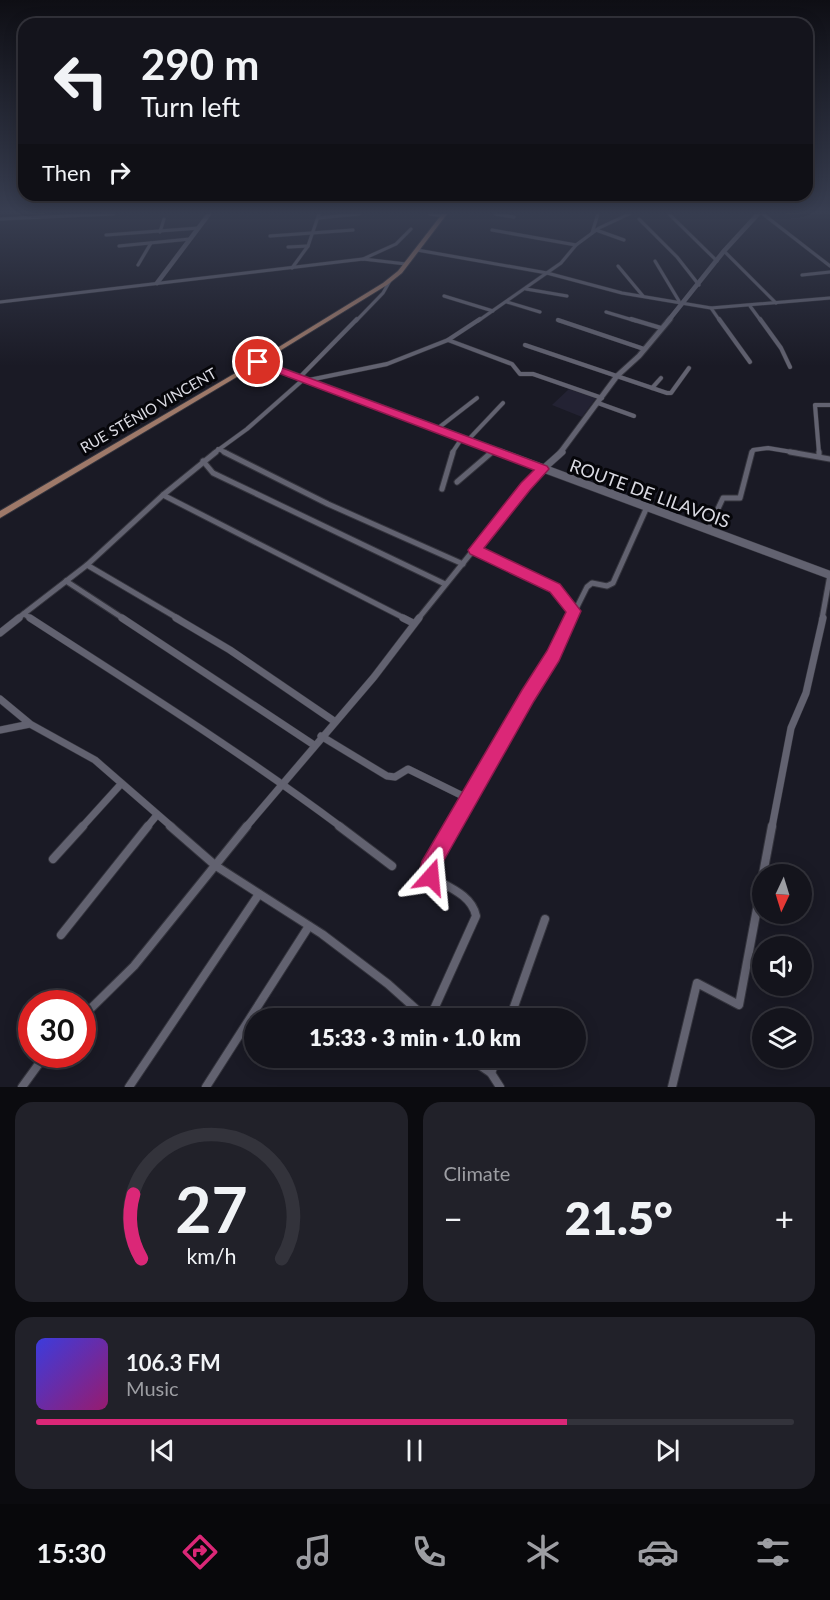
<!DOCTYPE html>
<meta charset="utf-8">
<style>
:root{--surface:#14141c;--page:#212129;--text:#f1f3f6;--muted:#9d9ea3;--line:#33333b;--accent:#db2777}
body{margin:0;font-family:Lato,sans-serif;background:var(--page);color:var(--text);height:100vh;display:flex;flex-direction:column;font-size:22px;white-space:nowrap}
*{box-sizing:border-box;margin:0}
p{font-size:20px;color:var(--muted)}
.icon{flex:none;width:33px;height:33px;fill:none;stroke:currentColor;stroke-width:2;stroke-linecap:round;stroke-linejoin:round}
.map{position:relative;height:1087px;overflow:hidden}
.drawer{display:flex;flex-direction:column;gap:15px;padding:15px;background:#0b0b0f;flex:1}
.drawer>*{flex:none}
.hud{position:absolute;left:18px;top:18px;width:795px;height:183px;border-radius:18px;box-shadow:0 3px 15px #0003,0 0 0 2px var(--line);background:#14141c;color:var(--text);overflow:hidden}
.needle{width:39px;rotate:184deg}
.controls{position:absolute;left:752px;top:864px;display:grid;gap:12px}
.controls a{display:grid;place-items:center;width:60px;height:60px;border-radius:50%;background:var(--surface);box-shadow:0 3px 15px #0003,0 0 0 2px var(--line);font-size:30px}
.speed{position:absolute;left:18px;top:990px;display:flex;gap:12px;font-size:30px;font-weight:700;text-align:center}
.speed>*{display:grid;place-content:center;width:78px;height:78px;border-radius:50%;background:var(--surface);box-shadow:0 3px 15px #0003,0 0 0 2px var(--line);line-height:1}
.speed .limit{border:9px solid #d22;background:#fff;color:#111}
.pin{position:absolute;display:grid;place-items:center;width:51px;height:51px;color:#fff;margin:-26px;border:3px solid #fff;border-radius:50%;box-shadow:0 2px 6px #0007}
.me{position:absolute;width:66px;margin:-33px;rotate:18deg;stroke-linejoin:round;filter:drop-shadow(0 0 4px #0008)}
.turn{display:flex;align-items:center;gap:21px;height:126px;padding:0 24px;font-size:27px}
.turn .icon{width:78px;height:78px;stroke-width:2.5}
.turn b{display:block;font-size:42px;line-height:51px}
.then{display:flex;align-items:center;height:57px;padding:0 24px;background:#0003;gap:12px;font-size:22px}
.big{font-size:45px;font-weight:800;line-height:1.1}
.drawer .tile{flex:1;display:flex;flex-direction:column;justify-content:center;gap:9px;min-width:0;padding:0 21px;border-radius:18px;background:var(--page)}
.drawer .dial{align-items:center;gap:0}
.dial svg{height:156px;overflow:visible;fill:none;stroke:var(--line);stroke-width:7;stroke-linecap:round;text-anchor:middle}
.dial text{fill:var(--text);stroke:none}
.song{display:flex;align-items:center;gap:18px}
.cover{width:72px;height:72px;border-radius:9px;background:linear-gradient(135deg,hsl(240 70% 55%),hsl(320 70% 35%))}
.played{height:6px;border-radius:3px;background:linear-gradient(90deg,var(--accent) 70%,var(--line) 70%)}
.keys{display:flex;justify-content:space-around;direction:ltr}
.heat{display:flex;justify-content:space-between;align-items:center;font-size:33px;direction:ltr}
.drawer .tiles{flex:1;display:grid;gap:15px;grid-template-columns:1fr 1fr}
.tile:last-child{grid-column:span 2}
.trip{position:absolute;left:244px;top:1008px;width:342px;height:60px;border-radius:30px;background:var(--surface);box-shadow:0 3px 15px #0003,0 0 0 2px var(--line);font-weight:800;line-height:60px;text-align:center}
.tab-bar{display:flex;height:96px;justify-content:space-around;align-items:center;background:#08080b;color:var(--muted)}
.tab-bar .icon{width:42px;height:42px}
.tab-bar .on{color:var(--accent)}
.tab-bar b{font-size:27px;color:var(--text)}
.map>svg:first-child{display:block}
.built{fill:#232233}
.lines{fill:none;stroke-linecap:round;stroke-linejoin:round}
.minor-far4-casing{stroke:#34343d;stroke-width:4}
.minor-far3-casing{stroke:#34343d;stroke-width:5}
.minor-far2-casing{stroke:#34343d;stroke-width:7}
.minor-far1-casing{stroke:#34343d;stroke-width:8}
.minor-casing{stroke:#34343d;stroke-width:10}
.tertiary-far2-casing{stroke:#34343d;stroke-width:5}
.tertiary-far1-casing{stroke:#34343d;stroke-width:7}
.tertiary-casing{stroke:#34343d;stroke-width:8}
.secondary-far1-casing{stroke:#34343d;stroke-width:8}
.secondary-casing{stroke:#34343d;stroke-width:9}
.primary-casing{stroke:#34343d;stroke-width:2}
.minor-far4{stroke:#626270;stroke-width:3}
.minor-far3{stroke:#626270;stroke-width:4}
.minor-far2{stroke:#626270;stroke-width:5}
.minor-far1{stroke:#626270;stroke-width:7}
.minor{stroke:#626270;stroke-width:8}
.tertiary-far2{stroke:#626270;stroke-width:4.5}
.tertiary-far1{stroke:#626270;stroke-width:5}
.tertiary{stroke:#626270;stroke-width:7}
.secondary-far1{stroke:#626270;stroke-width:6}
.secondary{stroke:#626270;stroke-width:8}
.primary{fill:#9e7969;fill-rule:evenodd}
.route{fill:#db2777;stroke:#8e194d;stroke-width:1.5}
.labels{text-anchor:middle;dominant-baseline:central;stroke-width:6;stroke-linejoin:round;paint-order:stroke}
.far-street-label{font-size:15px;fill:#dadae2;stroke:#06060a}
.street-label{font-size:18px;fill:#dadae2;stroke:#06060a}
</style>
<div class="map">
<svg width="830" height="1087" viewBox="0 0 830 1087">
<rect width="100%" height="100%" fill="#1a1a25"/>
<path class="built" d="M569,389L596,398L582,417L552,405Z"/>
<g class="lines">
<g class="minor-far4-casing">
<g id="minor-far4">
<path d="M430,214L443,216"/>
<path d="M495,214L514,217"/>
<path d="M669,214L717,261"/>
<path d="M763,214L830,266"/>
<path d="M318,218L359,214"/>
<path d="M0,219L113,214"/>
<path d="M639,219L677,257L699,285"/>
<path d="M492,230L576,245"/>
<path d="M596,230L624,240"/>
<path d="M160,232L164,219"/>
<path d="M592,233L598,214"/>
<path d="M106,235L199,228"/>
<path d="M270,236L353,230"/>
<path d="M119,246L190,239"/>
<path d="M288,247L308,246"/>
<path d="M417,250L547,273L622,293L711,308L830,298"/>
<path d="M724,251L776,303"/>
<path d="M363,259L396,244L411,229"/>
<path d="M655,261L679,301"/>
<path d="M138,265L151,243"/>
<path d="M618,266L643,296"/>
<path d="M292,268L308,246L319,214"/>
<path d="M802,275L830,272"/>
<path d="M526,289L567,296"/>
<path d="M444,296L493,311"/>
<path d="M0,302L363,259L406,264"/>
<path d="M507,302L540,312"/>
<path d="M750,306L761,321"/>
<path d="M711,308L720,321"/>
<path d="M606,312L636,321"/>
<path d="M558,320L560,321"/>
<path d="M356,321L383,293L391,279"/>
<path d="M478,321L561,263L576,245L599,228L629,214"/>
</g>
</g>
<g class="minor-far3-casing">
<g id="minor-far3">
<path d="M631,319L661,328"/>
<path d="M719,319L750,362"/>
<path d="M760,319L781,348L790,367"/>
<path d="M558,320L644,349"/>
<path d="M448,340L512,364L520,374H533L602,398"/>
<path d="M525,345L667,393H671L689,368"/>
<path d="M300,377L357,319"/>
<path d="M309,380L387,364L448,340L480,319"/>
<path d="M652,388L661,378"/>
<path d="M598,403L634,416"/>
<path d="M437,429L477,398"/>
<path d="M468,440L503,403"/>
<path d="M218,449L227,453"/>
<path d="M214,453L247,429L305,378"/>
<path d="M452,453L462,438"/>
<path d="M490,453L494,450"/>
<path d="M752,453L753,450L768,448L798,453"/>
<path d="M819,453L815,405H830"/>
</g>
</g>
<g class="minor-far2-casing">
<g id="minor-far2">
<path d="M224,452L328,504L463,564"/>
<path d="M790,452L830,459"/>
<path d="M819,452V456"/>
<path d="M203,461L213,473L445,584"/>
<path d="M457,482L492,452"/>
<path d="M442,489L453,452"/>
<path d="M163,495L406,619"/>
<path d="M708,530L723,498H740L752,452"/>
<path d="M475,550L555,588L574,611"/>
<path d="M87,565L179,619"/>
<path d="M66,581L124,619"/>
<path d="M24,614L32,619"/>
<path d="M17,619L87,565L163,495L216,452"/>
<path d="M418,619L525,486L543,469"/>
<path d="M571,619L587,587L592,583L607,586L613,583L647,507"/>
<path d="M822,619L830,575"/>
</g>
</g>
<g class="minor-far1-casing">
<g id="minor-far1">
<path d="M30,618C135,686 241,752 341,827"/>
<path d="M122,618L314,745"/>
<path d="M176,618L230,650L334,721"/>
<path d="M403,618L413,623"/>
<path d="M0,633L19,618"/>
<path d="M0,699L29,723"/>
<path d="M0,730L30,724L95,760L172,827"/>
<path d="M321,736L387,776L395,777L408,769L469,799"/>
<path d="M82,827L121,784"/>
<path d="M147,827L157,815"/>
<path d="M246,827L374,677L419,618"/>
<path d="M453,827L553,656L572,618"/>
<path d="M772,827L791,728L806,693L823,618"/>
</g>
</g>
<g class="minor-casing">
<g id="minor">
<path d="M170,826L216,866L322,934L388,984L426,1018"/>
<path d="M339,826L392,866"/>
<path d="M53,859L83,826"/>
<path d="M763,874L772,826"/>
<path d="M61,935L148,826"/>
<path d="M82,1017L134,966L247,826"/>
<path d="M430,1018L476,916C472,895 448,887 431,877L429,868L454,826"/>
<path d="M510,1018L545,919"/>
<path d="M469,1058L491,1073L500,1087"/>
<path d="M491,1073L497,1058"/>
<path d="M22,1087L46,1054"/>
<path d="M129,1087L259,894"/>
<path d="M206,1087L309,926"/>
<path d="M672,1087L697,983L739,1005L762,882"/>
</g>
</g>
<g class="tertiary-far2-casing">
<g id="tertiary-far2">
<path d="M157,283L209,214"/>
<path d="M668,321L724,251L758,214"/>
</g>
</g>
<g class="tertiary-far1-casing">
<path id="tertiary-far1" d="M560,453L617,376L639,356L670,319"/>
</g>
<g class="tertiary-casing">
<path id="tertiary" d="M543,469L562,452"/>
</g>
<g class="secondary-far1-casing">
<path id="secondary-far1" d="M258,362L503,453"/>
</g>
<g class="secondary-casing">
<path id="secondary" d="M499,452L830,575"/>
</g>
<g class="primary-casing">
<path id="primary" d="M442,214H447L402,273L387,285L260,363L0,518V511L256,361L383,283L398,271Z"/>
</g>
<use href="#minor-far4" class="minor-far4"/>
<use href="#minor-far3" class="minor-far3"/>
<use href="#minor-far2" class="minor-far2"/>
<use href="#minor-far1" class="minor-far1"/>
<use href="#minor" class="minor"/>
<use href="#tertiary-far2" class="tertiary-far2"/>
<use href="#tertiary-far1" class="tertiary-far1"/>
<use href="#tertiary" class="tertiary"/>
<use href="#secondary-far1" class="secondary-far1"/>
<use href="#secondary" class="secondary"/>
<use href="#primary" class="primary"/>
</g>
<linearGradient id="sky" x2="0" y2="1"><stop stop-color="#0e0e14"/><stop offset="0.58" stop-color="#383e51"/><stop offset="1" stop-color="#383e51" stop-opacity="0"/></linearGradient>
<rect width="830" height="366" fill="url(#sky)"/>
<path class="route" d="M258,359L547,466L549,469L530,490L484,548L560,584L581,611L559,661L534,701L439,869L441,877L438,884L431,887L424,884C420,876 419,870 422,861L522,690L547,651L566,612L550,592L470,554L468,550L521,483L534,470L254,364L253,362Z"/>
<g class="labels">
<g class="far-street-label">
<text transform="translate(148 410) rotate(-30)">RUE STÉNIO VINCENT</text>
</g>
<g class="street-label">
<text transform="translate(650 493) rotate(20)">ROUTE DE LILAVOIS</text>
</g>
</g>
</svg>
<div class="controls">
<a><svg class="needle" viewBox="-14 -14 28 28"><path d="M0-13l5 13h-10z" fill="#e53935"/><path d="M0 13l5-13h-10z" fill="#9d9ea3"/></svg></a>
<a><svg class="icon" aria-label="sound" viewBox="0 0 24 24"><path d="M4 9h4l5-4v14l-5-4H4zM17 9q2 3 0 6"/></svg></a>
<a><svg class="icon" aria-label="layers" viewBox="0 0 24 24"><path d="M12 4l9 5-9 5-9-5zM3 14l9 5 9-5"/></svg></a>
</div>
<div class="speed"><div class="limit">30</div></div>
<div class="pin" style="left:258px;top:362px;background:#d93025"><svg class="icon" aria-label="arrive" viewBox="0 0 24 24"><path d="M6 21V4h12l-3 4 3 4H6"/></svg></div>
<svg class="me" style="left:431px;top:877px" viewBox="-20 -20 40 40"><path d="M0-17L14 15 0 8-14 15z" fill="#db2777" stroke="#fff" stroke-width="4"/></svg>
<div class="trip">15:33 · 3 min · 1.0 km</div>
<div class="hud">
<div class="turn"><svg class="icon" aria-label="left" viewBox="0 0 24 24"><path d="M17 20v-9H6M10 6l-5 5 5 5"/></svg><div><b>290 m</b>Turn left</div></div>
<div class="then">Then<svg class="icon" aria-label="right" viewBox="0 0 24 24"><path d="M7 20v-9h11M14 6l5 5-5 5"/></svg></div>
</div>
</div>
<section class="drawer">
<div class="tiles">
<div class="tile dial"><svg viewBox="0 0 100 80">
<path d="M14 69A42 42 0 1 1 86 69"/>
<path d="M14 69A42 42 0 0 1 10 36" stroke="#db2777"/>
<text x="50" y="56" font-size="32" font-weight="700">27</text>
<text x="50" y="72" font-size="11">km/h</text>
</svg></div>
<div class="tile"><p>Climate</p>
<div class="heat"><a>−</a><b class="big">21.5°</b><a>+</a></div>
</div>
<div class="tile">
<div class="song"><i class="cover"></i><div><b>106.3 FM</b><p>Music</p></div></div>
<div class="played"></div>
<div class="keys"><svg class="icon" aria-label="previous" viewBox="0 0 24 24"><path d="M18 5L8 12l10 7zM5 5v14"/></svg><svg class="icon" aria-label="pause" viewBox="0 0 24 24"><path d="M8 5v14M16 5v14"/></svg><svg class="icon" aria-label="next" viewBox="0 0 24 24"><path d="M6 5l10 7-10 7zM19 5v14"/></svg></div>
</div>
</div>
</section>
<nav class="tab-bar">
<b>15:30</b>
<svg class="icon on" aria-label="directions" viewBox="0 0 24 24"><path d="M12 3l9 9-9 9-9-9zM9 14v-3h6M13 9l2 2-2 2"/></svg>
<svg class="icon" aria-label="music" viewBox="0 0 24 24"><path d="M9 18V5l10-2v13"/><circle cx="6" cy="18" r="3"/><circle cx="16" cy="16" r="3"/></svg>
<svg class="icon" aria-label="phone" viewBox="0 0 24 24"><path d="M5 4h4l2 5-3 2q2 4 5 5l2-3 5 2v4C11 20 4 13 5 4z"/></svg>
<svg class="icon" aria-label="climate" viewBox="0 0 24 24"><path d="M12 3v18M4 7l16 10M4 17L20 7"/></svg>
<svg class="icon" aria-label="car" viewBox="0 0 24 24"><path d="M5 17H2v-5l4-1 3-4h7l3 4 3 1v5h-3M9 17h6M6 11h13"/><circle cx="7" cy="17" r="2"/><circle cx="17" cy="17" r="2"/></svg>
<svg class="icon" aria-label="filters" viewBox="0 0 24 24"><path d="M4 7h16M4 17h16"/><circle cx="9" cy="7" r="2"/><circle cx="15" cy="17" r="2"/></svg>
</nav>
